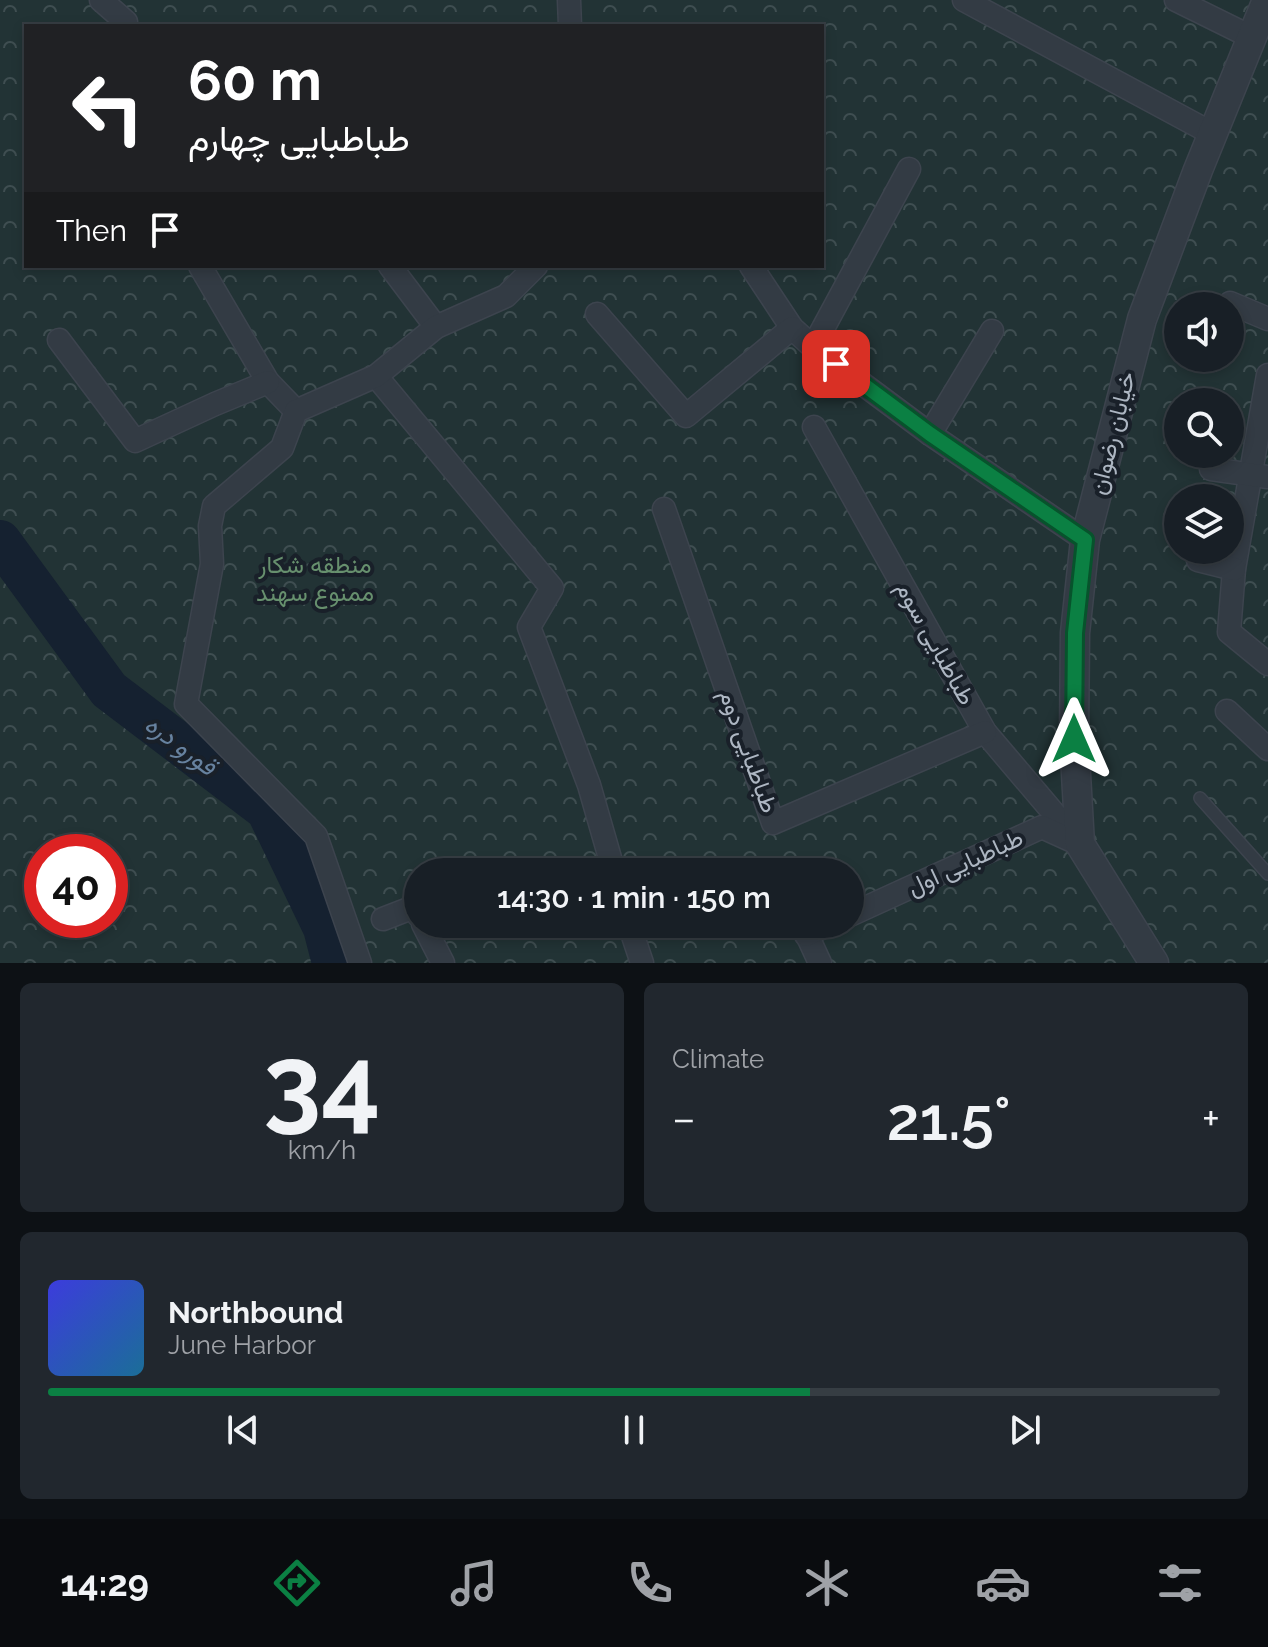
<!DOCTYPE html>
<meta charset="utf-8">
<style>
:root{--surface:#181f26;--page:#21272e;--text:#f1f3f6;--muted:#9fa2a7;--line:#363d43;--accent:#0b8043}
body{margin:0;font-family:Raleway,Vazirmatn,sans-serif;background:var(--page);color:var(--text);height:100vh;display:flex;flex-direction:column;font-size:30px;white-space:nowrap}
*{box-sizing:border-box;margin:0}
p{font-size:26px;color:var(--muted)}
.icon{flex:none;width:44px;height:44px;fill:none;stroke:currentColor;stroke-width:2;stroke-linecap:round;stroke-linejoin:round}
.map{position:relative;height:963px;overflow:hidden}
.sheet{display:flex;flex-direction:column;gap:20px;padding:20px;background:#0d1115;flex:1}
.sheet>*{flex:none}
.banner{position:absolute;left:24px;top:24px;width:800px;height:244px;border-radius:0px;box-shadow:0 4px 12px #0003,0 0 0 2px var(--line);background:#202124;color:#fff;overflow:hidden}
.fabs{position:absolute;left:1164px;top:292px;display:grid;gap:16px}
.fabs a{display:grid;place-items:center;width:80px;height:80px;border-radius:50%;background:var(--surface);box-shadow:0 4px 12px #0003,0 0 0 2px var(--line);font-size:40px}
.speed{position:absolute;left:24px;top:834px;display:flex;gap:16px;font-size:40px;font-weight:700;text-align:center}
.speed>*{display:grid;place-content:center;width:104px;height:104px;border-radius:50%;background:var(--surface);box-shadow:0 4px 12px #0003,0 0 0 2px var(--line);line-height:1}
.speed .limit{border:12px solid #d22;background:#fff;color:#111}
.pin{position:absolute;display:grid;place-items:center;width:68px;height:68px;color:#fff;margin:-34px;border-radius:16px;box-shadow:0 4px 12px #0006}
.me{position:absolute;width:88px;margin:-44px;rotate:0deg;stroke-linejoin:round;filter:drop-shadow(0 0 6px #0008)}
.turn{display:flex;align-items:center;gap:28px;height:168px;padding:0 32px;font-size:36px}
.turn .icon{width:104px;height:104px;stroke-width:2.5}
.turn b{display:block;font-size:56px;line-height:68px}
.then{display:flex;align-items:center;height:76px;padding:0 32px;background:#0003;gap:16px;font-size:30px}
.big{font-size:60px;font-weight:600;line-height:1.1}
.sheet .card{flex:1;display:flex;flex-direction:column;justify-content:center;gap:12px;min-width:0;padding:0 28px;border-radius:12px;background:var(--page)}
.sheet .dial{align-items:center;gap:0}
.dial b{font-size:104px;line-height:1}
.song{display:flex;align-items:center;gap:24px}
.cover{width:96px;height:96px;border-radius:12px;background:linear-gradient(135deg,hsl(240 70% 55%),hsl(200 70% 35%))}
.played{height:8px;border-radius:4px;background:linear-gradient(90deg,var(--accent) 65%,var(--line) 65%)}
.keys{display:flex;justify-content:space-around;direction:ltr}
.heat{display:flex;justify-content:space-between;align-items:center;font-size:44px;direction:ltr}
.sheet .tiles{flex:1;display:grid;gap:20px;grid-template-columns:1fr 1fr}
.card:last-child{grid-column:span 2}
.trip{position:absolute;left:404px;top:858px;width:460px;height:80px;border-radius:40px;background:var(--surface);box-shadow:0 4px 12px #0003,0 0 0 2px var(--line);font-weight:600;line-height:80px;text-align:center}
.tabs{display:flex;height:128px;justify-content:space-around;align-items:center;background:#0a0c0f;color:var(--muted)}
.tabs .icon{width:56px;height:56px}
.tabs .active{color:var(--accent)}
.tabs b{font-size:36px;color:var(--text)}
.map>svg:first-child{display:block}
.forest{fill:url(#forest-crowns);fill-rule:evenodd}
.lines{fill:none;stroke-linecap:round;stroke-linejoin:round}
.river{stroke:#152130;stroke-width:42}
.service-casing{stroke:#3d444e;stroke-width:14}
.minor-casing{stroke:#3d444e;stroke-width:25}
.tertiary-casing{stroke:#3d444e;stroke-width:31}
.service{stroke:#333b44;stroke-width:11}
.minor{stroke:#333b44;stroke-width:22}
.tertiary{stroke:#333b44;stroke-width:28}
.route-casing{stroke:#07532c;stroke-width:20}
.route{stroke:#0b8043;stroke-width:14}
.labels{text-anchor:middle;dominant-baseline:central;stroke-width:8;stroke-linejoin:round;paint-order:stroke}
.street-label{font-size:24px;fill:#adb6c2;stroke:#192029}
.park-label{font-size:24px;fill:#67906e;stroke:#192029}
.water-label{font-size:26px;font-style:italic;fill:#67829f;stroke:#192029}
</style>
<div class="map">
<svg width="1268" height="963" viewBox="0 0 1268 963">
<defs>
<pattern id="forest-crowns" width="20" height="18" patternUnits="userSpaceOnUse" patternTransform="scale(2)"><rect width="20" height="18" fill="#223335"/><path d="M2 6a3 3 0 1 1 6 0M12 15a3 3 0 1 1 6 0" fill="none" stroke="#3f4e51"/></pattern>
</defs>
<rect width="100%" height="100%" fill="#202933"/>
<path class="forest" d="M0,0H1268V963H0ZM26,26H822V266H26ZM1178,306H1230V358H1178ZM1178,402H1230V454H1178ZM1178,498H1230V550H1178ZM42,852H110V920H42ZM418,872H850V924H418Z"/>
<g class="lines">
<path class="river" d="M0,541L109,690L267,810L324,928L333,963"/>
<g class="service-casing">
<path id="service" d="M1200,798L1268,874"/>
</g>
<g class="minor-casing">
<g id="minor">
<path d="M101,0L126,22L123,26"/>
<path d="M569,0L570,26"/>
<path d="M964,0L1213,134"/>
<path d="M1176,0L1251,37"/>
<path d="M200,266L268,382L296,411"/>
<path d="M390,266L436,327"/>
<path d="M751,266L792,328L813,347L930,434L1085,540"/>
<path d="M1230,303L1268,319"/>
<path d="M597,314L686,416L792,328"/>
<path d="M59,340L135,441L215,404L268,382"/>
<path d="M813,347L909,169"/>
<path d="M1268,375L1234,569L1229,632L1268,664"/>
<path d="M376,376L552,588L529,627L589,785L614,872"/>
<path d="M814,427L985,732L1080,844"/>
<path d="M930,434L992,331"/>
<path d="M1211,469L1268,477"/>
<path d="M664,509L773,823L985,732"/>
<path d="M1198,560L1234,569"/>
<path d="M1227,711L1268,749"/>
<path d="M850,915L1042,827L1075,842"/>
<path d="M383,919L414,907L418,915"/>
<path d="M423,924L443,963"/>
<path d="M629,924L642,963"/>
<path d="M802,924L820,963"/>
<path d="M806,935L830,924"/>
<path d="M360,963L316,836L186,704L212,564L210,526L214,506L282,448L296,411L376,376L436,327L506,296L536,266"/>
</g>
</g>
<g class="tertiary-casing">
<path id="tertiary" d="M1154,963L1080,844L1074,739L1075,633L1085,540L1142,319L1198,170L1267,0"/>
</g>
<use href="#service" class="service"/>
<use href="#minor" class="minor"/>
<use href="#tertiary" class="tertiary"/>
</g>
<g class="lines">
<g class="route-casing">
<path id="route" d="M836,364L930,434L1085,540L1075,633L1074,739"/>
</g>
<use href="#route" class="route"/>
</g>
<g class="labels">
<g class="street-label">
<text transform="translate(1112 433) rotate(-76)">خیابان رضوان</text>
<text transform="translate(936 643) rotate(61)">طباطبایی سوم</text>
<text transform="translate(749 751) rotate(70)">طباطبایی دوم</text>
<text transform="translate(965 862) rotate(-25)">طباطبایی اول</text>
</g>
<g class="park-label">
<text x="315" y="564">منطقه شکار<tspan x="315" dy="28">ممنوع سهند</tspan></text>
</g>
<g class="water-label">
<text transform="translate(181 745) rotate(37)">قورو دره</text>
</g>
</g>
</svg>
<div class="fabs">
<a><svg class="icon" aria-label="sound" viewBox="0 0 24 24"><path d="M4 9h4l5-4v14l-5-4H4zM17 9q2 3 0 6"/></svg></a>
<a><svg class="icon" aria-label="search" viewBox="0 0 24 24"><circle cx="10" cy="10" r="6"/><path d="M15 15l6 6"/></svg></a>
<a><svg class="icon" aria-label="layers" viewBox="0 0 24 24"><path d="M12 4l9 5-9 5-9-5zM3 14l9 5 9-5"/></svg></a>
</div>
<div class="speed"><div class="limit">40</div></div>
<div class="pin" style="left:836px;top:364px;background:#d93025"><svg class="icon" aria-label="arrive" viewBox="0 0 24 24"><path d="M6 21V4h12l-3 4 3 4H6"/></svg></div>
<svg class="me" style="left:1074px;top:739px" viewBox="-20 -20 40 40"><path d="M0-17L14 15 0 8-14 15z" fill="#0b8043" stroke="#fff" stroke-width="4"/></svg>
<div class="trip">14:30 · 1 min · 150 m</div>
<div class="banner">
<div class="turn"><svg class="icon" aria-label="left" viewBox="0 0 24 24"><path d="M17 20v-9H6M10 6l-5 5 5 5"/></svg><div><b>60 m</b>طباطبایی چهارم</div></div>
<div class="then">Then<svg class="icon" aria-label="arrive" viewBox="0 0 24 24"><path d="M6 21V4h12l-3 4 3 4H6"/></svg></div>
</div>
</div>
<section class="sheet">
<div class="tiles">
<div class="card dial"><b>34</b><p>km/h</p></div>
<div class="card"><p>Climate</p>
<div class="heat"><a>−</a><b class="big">21.5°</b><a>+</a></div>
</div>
<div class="card">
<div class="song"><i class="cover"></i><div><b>Northbound</b><p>June Harbor</p></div></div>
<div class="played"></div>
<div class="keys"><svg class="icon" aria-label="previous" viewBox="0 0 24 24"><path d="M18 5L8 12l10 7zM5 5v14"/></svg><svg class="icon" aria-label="pause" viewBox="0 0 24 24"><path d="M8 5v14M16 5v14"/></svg><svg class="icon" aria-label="next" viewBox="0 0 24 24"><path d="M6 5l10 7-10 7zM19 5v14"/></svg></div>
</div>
</div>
</section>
<nav class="tabs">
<b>14:29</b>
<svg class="icon active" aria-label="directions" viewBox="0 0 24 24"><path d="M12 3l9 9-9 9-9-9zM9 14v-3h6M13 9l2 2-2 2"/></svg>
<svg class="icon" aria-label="music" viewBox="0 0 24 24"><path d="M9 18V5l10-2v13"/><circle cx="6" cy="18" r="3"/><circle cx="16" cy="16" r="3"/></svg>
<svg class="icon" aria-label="phone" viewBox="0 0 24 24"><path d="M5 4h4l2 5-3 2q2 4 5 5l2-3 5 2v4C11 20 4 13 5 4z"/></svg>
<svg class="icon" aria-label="climate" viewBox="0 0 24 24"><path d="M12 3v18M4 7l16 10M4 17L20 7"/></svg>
<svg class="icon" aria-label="car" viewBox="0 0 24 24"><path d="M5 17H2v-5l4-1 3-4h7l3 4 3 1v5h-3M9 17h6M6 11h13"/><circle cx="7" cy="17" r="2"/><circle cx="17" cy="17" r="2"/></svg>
<svg class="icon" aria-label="filters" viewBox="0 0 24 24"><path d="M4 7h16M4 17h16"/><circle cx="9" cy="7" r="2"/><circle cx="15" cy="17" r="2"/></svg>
</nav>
